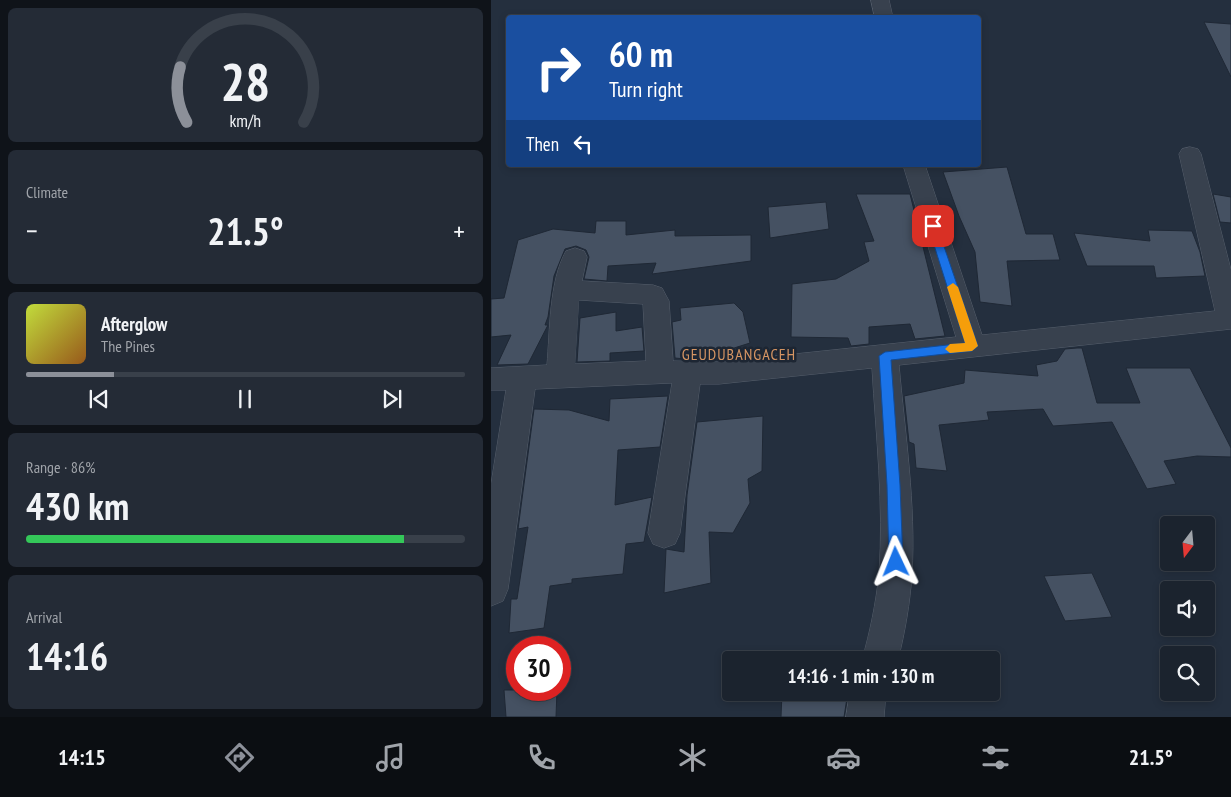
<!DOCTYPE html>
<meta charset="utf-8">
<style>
:root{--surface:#1b232e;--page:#242b36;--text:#f1f3f6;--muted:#a0a4aa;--line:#39404a;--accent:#8c9099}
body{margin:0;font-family:"PT Sans Narrow",sans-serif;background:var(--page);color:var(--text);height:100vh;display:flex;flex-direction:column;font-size:19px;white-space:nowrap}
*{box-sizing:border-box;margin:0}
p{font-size:16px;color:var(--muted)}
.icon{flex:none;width:28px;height:28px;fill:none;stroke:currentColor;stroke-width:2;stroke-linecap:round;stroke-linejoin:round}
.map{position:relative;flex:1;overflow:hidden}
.drawer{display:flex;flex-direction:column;gap:8px;padding:8px;background:#0f1319;width:491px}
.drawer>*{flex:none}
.top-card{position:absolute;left:15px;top:15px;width:475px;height:152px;border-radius:5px;box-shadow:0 2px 8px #0003,0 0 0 1px var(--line);background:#1a4fa0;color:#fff;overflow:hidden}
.needle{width:32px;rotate:196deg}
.tools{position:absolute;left:669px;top:516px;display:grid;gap:10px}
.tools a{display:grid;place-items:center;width:55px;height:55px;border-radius:5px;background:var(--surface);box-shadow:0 2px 8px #0003,0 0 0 1px var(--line);font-size:25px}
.speed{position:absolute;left:15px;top:636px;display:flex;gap:10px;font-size:25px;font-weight:700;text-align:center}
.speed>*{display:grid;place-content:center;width:65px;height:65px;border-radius:50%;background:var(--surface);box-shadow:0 2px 8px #0003,0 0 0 1px var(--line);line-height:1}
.speed .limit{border:8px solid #d22;background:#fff;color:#111}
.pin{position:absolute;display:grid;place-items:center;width:42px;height:42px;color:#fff;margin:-21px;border-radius:10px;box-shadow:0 2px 8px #0006}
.me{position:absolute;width:55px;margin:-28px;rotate:358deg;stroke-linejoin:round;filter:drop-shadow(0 0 4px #0008)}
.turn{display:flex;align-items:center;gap:18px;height:105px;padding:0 20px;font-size:22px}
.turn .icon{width:65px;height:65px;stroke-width:2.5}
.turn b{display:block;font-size:35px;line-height:42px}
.then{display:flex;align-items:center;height:48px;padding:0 20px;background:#0003;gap:10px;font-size:19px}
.big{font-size:38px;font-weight:600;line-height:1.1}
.drawer .tile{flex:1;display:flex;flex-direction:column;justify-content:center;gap:8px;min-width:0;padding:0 18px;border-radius:8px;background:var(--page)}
.drawer .dial{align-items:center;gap:0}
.dial svg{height:130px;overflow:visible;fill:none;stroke:var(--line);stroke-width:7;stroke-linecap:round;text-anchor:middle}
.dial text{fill:var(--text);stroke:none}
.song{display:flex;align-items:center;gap:15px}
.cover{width:60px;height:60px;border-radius:8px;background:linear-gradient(135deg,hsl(70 70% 55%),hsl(30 70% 35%))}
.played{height:5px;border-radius:2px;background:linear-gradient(90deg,var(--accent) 20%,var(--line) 20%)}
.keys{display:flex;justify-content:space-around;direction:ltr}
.heat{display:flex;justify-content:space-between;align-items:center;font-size:28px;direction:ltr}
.charge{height:8px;border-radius:4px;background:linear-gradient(90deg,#34c759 86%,var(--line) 0)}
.trip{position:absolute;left:231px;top:651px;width:278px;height:50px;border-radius:5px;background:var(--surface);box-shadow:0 2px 8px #0003,0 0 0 1px var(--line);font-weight:600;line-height:50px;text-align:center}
.tab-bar{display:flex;height:80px;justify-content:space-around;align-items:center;background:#0b0e12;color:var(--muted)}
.tab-bar .icon{width:35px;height:35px}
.tab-bar .selected{color:var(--accent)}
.tab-bar b{font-size:22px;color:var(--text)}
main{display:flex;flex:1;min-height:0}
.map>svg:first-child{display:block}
.building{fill:#455162;stroke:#1f2835}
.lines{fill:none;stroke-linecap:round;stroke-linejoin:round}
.minor-casing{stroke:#565f6c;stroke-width:1}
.minor{fill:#38414e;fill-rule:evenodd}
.route{fill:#1a73e8;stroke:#114b97}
.slow{fill:#f59e0b}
.labels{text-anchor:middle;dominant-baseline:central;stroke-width:5;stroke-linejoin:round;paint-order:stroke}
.quarter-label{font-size:16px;letter-spacing:1px;fill:#d59563;stroke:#1d2633}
</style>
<main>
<section class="drawer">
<div class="tile dial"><svg viewBox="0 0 100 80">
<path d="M14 69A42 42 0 1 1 86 69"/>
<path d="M14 69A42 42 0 0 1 10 35" stroke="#8c9099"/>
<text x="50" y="56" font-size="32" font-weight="700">28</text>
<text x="50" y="72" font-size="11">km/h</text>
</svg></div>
<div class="tile"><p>Climate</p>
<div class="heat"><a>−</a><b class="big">21.5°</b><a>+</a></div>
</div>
<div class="tile">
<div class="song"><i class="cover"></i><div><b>Afterglow</b><p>The Pines</p></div></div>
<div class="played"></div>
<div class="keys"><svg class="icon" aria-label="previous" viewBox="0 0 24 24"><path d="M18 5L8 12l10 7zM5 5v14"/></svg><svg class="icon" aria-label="pause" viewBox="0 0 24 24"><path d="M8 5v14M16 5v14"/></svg><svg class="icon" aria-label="next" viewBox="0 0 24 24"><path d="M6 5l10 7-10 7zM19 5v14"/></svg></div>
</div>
<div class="tile"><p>Range · 86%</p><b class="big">430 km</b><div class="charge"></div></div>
<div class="tile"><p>Arrival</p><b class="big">14:16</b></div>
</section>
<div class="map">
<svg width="740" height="717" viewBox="0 0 740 717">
<rect width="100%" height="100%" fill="#242f3e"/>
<g class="building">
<path d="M713,22L740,24V77Z"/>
<path d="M516,167L535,234H562L569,260L516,261L521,306L489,302L484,252L468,216L452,172Z"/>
<path d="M365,194H419L454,336L424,339L419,324L378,327V344L360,346L357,338L300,337L301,284L345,279L378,261L373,242L383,241Z"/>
<path d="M722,194L740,197V223L729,222Z"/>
<path d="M335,202L338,229L279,238L277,207Z"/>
<path d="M105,221H135V235L184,230V236L260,235V261L161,274L165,263L117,266L116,281L93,279L98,257L95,250L85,246L74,249L63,276L57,317L54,325H57L37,364L6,365L20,335L0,337V299L13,298L27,240L62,229L104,233Z"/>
<path d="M657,230L701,231L709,252L714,276L665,278L663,266H596L583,233L659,241Z"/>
<path d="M243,303L252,312L259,343L205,360L184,358L181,322L190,320L189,308Z"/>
<path d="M125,312V331L151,327L153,351L119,353V361L86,362L89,318Z"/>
<path d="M586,348H591L606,403H649L635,368H699L740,448V457L706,456L673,461L685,484L656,489L621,422L562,426L552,409L496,412L498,420L448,425L456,471L425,468L423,444L418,442L413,396L473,383L474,370L547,376L545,365L566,361L574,349Z"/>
<path d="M177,396L169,447L127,450L124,505L161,497L153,542L135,544L132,574L81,579V583L59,586L53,628L18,633L20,599H26L37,527L27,529L43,409L78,410L118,421L119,399Z"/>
<path d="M272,416L271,471L257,479L259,503L242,533L218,532L220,583L173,593L175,549L193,552L196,495L206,422Z"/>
<path d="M601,573L621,617L574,621L553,576Z"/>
<path d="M13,690H66L65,717H15Z"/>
<path d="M291,692H357L353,717H290Z"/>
</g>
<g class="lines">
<g class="minor-casing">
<g id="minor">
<path d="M380,0H398L402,18H384Z"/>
<path d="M699,147L707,149L710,154L740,270V329L408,365C414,434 425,504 421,574C419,603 414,632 407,660H371C379,632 385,603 388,574C393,505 385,436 381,368L228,384H209L189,533L184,544L173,548L162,544L157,533L181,383L44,389L17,589L12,601L0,606V484L15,390H0V368L56,365C59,331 58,281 75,251L84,248L93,251L96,257L91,281L162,285L171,288L178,301L182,361L228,362L465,337L412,165H434L491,335L724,311L688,154L691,149ZM88,300L152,304L155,361L84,364Z"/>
<path d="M359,692H395L393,717H355Z"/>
</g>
</g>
<use href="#minor" class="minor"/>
</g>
<path class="route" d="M442,223L446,226L487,346L481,351L400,360L409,485L412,562L410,567L405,569L400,567L398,562L396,485L388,356L394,352L474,343L437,226Z"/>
<path class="slow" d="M462,283L467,287L487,346L481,351L459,353L454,349L459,344L474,343L456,287Z"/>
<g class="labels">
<g class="quarter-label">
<text x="248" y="354">GEUDUBANGACEH</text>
</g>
</g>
</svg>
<div class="tools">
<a><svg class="needle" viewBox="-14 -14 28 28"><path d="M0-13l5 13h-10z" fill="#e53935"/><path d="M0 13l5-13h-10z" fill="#a0a4aa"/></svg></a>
<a><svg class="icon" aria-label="sound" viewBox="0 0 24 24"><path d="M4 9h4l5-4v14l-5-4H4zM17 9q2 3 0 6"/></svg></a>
<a><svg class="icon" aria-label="search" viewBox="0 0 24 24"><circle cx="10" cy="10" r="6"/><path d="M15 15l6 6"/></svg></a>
</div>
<div class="speed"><div class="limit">30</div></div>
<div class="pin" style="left:442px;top:226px;background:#d93025"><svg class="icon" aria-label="arrive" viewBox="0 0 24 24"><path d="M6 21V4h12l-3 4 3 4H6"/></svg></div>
<svg class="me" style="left:405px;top:562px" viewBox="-20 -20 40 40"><path d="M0-17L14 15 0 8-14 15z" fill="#1a73e8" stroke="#fff" stroke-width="4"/></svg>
<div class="trip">14:16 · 1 min · 130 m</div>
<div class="top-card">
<div class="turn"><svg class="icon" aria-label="right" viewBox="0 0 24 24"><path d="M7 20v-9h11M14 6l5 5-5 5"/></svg><div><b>60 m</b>Turn right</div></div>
<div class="then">Then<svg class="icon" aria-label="left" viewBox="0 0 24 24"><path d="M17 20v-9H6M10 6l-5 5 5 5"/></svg></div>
</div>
</div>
</main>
<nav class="tab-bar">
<b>14:15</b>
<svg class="icon selected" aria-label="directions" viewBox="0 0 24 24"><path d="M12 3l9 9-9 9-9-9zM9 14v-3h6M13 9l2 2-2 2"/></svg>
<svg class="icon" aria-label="music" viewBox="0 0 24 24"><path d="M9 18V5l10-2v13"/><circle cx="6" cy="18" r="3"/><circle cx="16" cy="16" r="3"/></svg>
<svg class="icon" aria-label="phone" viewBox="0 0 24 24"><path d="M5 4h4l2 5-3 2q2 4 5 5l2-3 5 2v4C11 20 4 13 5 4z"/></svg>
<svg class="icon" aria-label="climate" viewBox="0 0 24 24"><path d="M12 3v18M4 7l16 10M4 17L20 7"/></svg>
<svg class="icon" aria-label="car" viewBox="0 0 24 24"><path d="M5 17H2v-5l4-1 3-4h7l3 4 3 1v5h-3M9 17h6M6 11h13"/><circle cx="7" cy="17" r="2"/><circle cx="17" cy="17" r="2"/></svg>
<svg class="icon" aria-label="filters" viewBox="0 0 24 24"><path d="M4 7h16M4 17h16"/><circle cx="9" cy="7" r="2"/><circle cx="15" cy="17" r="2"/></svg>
<b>21.5°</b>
</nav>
